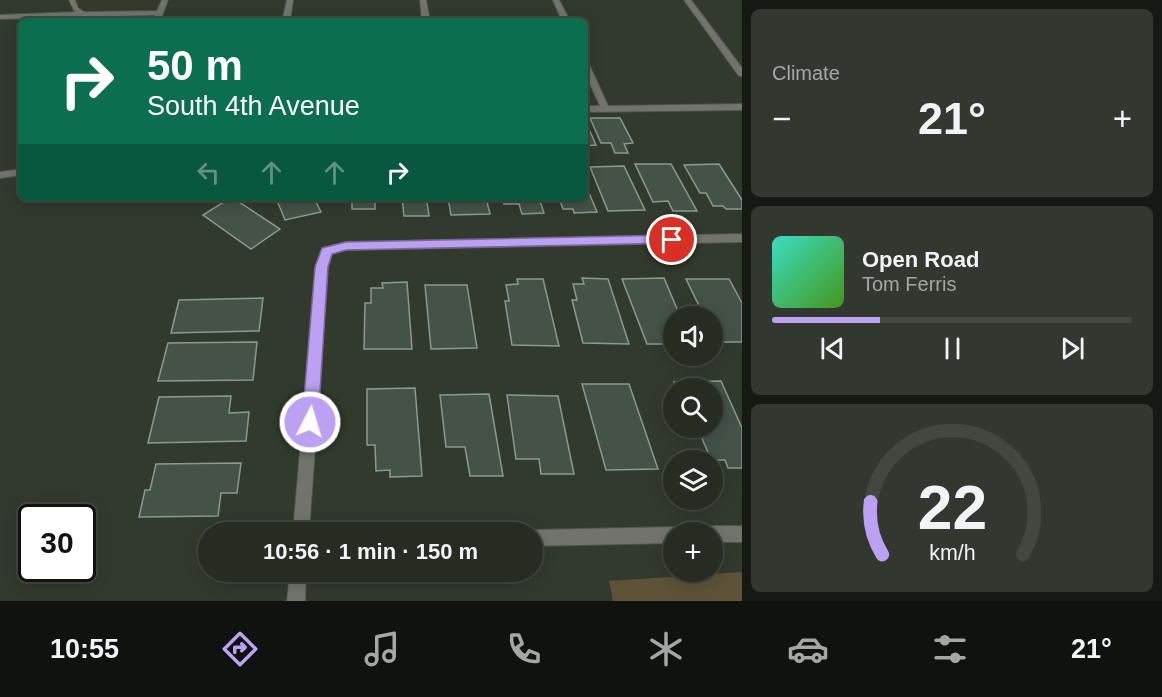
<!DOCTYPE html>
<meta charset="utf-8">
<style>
:root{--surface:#262c22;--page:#32382f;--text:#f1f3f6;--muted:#a4a7a5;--line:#424840;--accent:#bca0f2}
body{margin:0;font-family:Helvetica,sans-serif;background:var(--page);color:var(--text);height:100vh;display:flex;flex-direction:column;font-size:22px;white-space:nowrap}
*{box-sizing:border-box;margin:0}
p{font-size:20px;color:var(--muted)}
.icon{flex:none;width:33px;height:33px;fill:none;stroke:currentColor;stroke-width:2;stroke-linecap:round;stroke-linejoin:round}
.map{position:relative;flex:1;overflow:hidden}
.panel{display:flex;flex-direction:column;gap:9px;padding:9px;background:#151813;width:420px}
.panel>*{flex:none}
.guide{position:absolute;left:18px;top:18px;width:570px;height:183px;border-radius:9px;box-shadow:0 3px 15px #0003,0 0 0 2px var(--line);background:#0b6e4f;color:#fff;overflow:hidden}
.fabs{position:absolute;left:663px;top:306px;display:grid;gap:12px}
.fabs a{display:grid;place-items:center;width:60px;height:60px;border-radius:50%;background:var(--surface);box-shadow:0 3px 15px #0003,0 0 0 2px var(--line);font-size:30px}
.speed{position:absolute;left:18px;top:504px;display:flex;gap:12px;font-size:30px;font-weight:700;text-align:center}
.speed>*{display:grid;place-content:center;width:78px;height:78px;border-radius:50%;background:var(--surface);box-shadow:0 3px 15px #0003,0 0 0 2px var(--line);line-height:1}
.speed .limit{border:3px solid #111;border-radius:9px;background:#fff;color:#111}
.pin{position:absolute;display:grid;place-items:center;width:51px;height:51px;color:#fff;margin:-26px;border:3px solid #fff;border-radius:50%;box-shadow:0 2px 6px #0007}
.me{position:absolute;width:66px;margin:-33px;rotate:5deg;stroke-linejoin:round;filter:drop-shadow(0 0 4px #0008)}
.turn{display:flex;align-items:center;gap:21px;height:126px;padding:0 30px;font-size:27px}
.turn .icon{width:78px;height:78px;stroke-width:2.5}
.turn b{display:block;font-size:42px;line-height:51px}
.lanes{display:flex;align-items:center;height:57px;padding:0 30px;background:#0003;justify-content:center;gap:30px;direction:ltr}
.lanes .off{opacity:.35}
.big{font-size:45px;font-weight:800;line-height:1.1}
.panel .card{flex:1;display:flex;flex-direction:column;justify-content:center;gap:9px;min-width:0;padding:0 21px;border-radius:9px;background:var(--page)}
.panel .dial{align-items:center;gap:0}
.dial svg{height:156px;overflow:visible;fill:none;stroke:var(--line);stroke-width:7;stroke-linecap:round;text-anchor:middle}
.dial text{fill:var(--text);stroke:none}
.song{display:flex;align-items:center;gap:18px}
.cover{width:72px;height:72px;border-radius:9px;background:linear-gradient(135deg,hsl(170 70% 55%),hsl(100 70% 35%))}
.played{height:6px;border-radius:3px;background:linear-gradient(90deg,var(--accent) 30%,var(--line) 30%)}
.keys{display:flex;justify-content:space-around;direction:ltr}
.heat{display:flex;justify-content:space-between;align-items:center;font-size:33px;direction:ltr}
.trip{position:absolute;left:198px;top:522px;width:345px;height:60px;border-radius:30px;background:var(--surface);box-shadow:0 3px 15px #0003,0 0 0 2px var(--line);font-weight:800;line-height:60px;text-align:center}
.dock{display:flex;height:96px;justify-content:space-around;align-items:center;background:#0f120e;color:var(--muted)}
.dock .icon{width:42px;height:42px}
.dock .on{color:var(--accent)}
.dock b{font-size:27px;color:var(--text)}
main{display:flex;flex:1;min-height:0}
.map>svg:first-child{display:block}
.green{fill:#5e5238}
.building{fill:#445248;stroke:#8b9a90;stroke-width:1.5}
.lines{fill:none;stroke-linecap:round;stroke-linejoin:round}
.service-casing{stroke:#4e564a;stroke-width:2}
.minor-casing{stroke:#4e564a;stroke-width:2}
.service{fill:#73736d;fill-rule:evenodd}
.minor{fill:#73736d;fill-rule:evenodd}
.route{fill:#bca0f2;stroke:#7a689d;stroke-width:1.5}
</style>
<main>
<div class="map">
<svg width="742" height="601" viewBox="0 0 742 601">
<rect width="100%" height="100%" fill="#323a2d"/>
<path class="green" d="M742,572V601H613L609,581Z"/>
<g class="building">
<path d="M590,118H620L633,143L624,144L628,153H615L611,143H601Z"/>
<path d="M585,120L596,145L585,146Z"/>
<path d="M635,164H671L697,211H673L668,201L653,202Z"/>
<path d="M719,164L742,200V209H726L723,206H713L706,193H700L684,165Z"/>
<path d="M624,166L645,210L608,211L590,167Z"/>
<path d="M585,183L597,212L574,213L573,209H563L559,198H585Z"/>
<path d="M230,198H233L280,229L251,249L203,215Z"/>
<path d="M276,198H314L321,212L285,220Z"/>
<path d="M352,198H390V201H375V209H352Z"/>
<path d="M402,198H439V202H427L429,216H404Z"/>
<path d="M448,198H486L490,214L451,215Z"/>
<path d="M502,198H539L544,213L522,214L519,204H504Z"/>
<path d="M582,278L608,279L629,344L583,343L572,300H577L573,284H584Z"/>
<path d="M664,278L680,316H674V344H647L622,279Z"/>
<path d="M517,279H543L559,346L512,345L505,301H509L506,285L518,284Z"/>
<path d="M686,279H729L742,303V342H716L712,335V316H704Z"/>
<path d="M407,282L412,349H364L365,303H371V288H383L382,283Z"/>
<path d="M425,285H467L477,348L431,349Z"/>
<path d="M263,298L259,331L171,333L179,300Z"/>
<path d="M257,342L253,380L158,381L168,343Z"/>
<path d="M721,381L742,428V468H728L725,460H711L701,436H694L691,428H712V388H676L674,382Z"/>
<path d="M582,384H629L658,469L606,470Z"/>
<path d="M415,388L422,476L390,477V470L376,471L375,445H367V389Z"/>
<path d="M489,394L503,476H470L465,447H446L440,395Z"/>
<path d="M507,395L558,396L574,474H541L539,459H516Z"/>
<path d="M231,396L229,413L249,412L246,441L148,443L159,397Z"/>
<path d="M241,463L237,493H221L218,516L139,517L145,490H150L156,464Z"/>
</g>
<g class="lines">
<g class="service-casing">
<g id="service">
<path d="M69,0H75L78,8L84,12L157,11L162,0H168L160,21H154L155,15L0,19V15L75,12Z"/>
<path d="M287,0H293L290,21H282Z"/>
<path d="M420,0H426L430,21H422Z"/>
<path d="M553,0H559L570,21H562Z"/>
<path d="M684,0H691L742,68V76H739Z"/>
<path d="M585,62L589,64L608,106L742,104V110L585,112V106H600L585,73Z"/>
<path d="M21,169V175L0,178V172Z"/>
</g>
</g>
<g class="minor-casing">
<g id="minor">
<path d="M742,234V242L346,250L332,254L328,267L309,532H293L316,267L323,248L346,242Z"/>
<path d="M712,526H742V542H712V532H705L706,528Z"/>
<path d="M674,527L680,529L681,532H674V543L532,546V532H526L532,530Z"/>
<path d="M290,572H306L305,601H287Z"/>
</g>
</g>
<use href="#service" class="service"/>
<use href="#minor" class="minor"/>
</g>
<path class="route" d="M672,235L678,240L677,243L346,250L332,254L328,267L318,422L315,427H304L302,422L315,267L322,248L346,242Z"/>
</svg>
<div class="fabs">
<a><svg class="icon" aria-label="sound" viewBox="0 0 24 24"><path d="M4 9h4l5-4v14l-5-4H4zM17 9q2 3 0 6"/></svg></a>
<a><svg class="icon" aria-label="search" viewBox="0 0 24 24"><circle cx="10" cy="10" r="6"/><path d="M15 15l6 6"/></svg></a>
<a><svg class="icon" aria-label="layers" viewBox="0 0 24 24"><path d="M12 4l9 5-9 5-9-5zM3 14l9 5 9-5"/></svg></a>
<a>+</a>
</div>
<div class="speed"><div class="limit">30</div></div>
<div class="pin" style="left:672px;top:240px;background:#d93025"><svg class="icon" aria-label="arrive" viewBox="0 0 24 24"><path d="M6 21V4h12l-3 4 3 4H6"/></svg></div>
<svg class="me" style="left:310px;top:422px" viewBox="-20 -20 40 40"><circle r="17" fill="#bca0f2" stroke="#fff" stroke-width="3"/><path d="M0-11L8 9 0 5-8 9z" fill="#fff"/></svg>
<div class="trip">10:56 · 1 min · 150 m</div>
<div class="guide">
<div class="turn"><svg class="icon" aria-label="right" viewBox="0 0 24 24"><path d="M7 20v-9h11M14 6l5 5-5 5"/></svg><div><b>50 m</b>South 4th Avenue</div></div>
<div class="lanes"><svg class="icon off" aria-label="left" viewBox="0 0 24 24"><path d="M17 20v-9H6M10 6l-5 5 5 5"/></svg><svg class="icon off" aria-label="ahead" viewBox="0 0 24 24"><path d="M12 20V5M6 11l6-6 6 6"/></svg><svg class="icon off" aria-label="ahead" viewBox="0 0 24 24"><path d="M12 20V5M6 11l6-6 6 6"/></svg><svg class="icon" aria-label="right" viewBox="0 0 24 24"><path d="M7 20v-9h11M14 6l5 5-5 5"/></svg></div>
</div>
</div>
<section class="panel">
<div class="card"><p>Climate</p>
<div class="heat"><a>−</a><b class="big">21°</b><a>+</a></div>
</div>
<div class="card">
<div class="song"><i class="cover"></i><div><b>Open Road</b><p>Tom Ferris</p></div></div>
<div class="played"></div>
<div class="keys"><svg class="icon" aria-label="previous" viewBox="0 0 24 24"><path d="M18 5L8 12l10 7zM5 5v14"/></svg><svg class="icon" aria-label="pause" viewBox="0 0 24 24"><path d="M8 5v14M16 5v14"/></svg><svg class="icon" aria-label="next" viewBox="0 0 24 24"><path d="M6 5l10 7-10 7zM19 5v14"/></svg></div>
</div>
<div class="card dial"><svg viewBox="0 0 100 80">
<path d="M14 69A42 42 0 1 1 86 69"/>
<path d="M14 69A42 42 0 0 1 8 42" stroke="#bca0f2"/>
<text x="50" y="56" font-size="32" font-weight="700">22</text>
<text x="50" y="72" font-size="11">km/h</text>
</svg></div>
</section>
</main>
<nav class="dock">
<b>10:55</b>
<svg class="icon on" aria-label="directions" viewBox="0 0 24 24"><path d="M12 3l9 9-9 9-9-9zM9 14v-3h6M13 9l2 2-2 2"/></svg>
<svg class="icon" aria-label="music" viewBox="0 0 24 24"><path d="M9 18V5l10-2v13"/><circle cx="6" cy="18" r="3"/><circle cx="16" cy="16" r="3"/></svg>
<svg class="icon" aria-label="phone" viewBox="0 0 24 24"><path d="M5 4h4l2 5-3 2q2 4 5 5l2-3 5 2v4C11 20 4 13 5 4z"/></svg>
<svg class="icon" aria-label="climate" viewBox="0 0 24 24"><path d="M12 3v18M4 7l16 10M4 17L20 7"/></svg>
<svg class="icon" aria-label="car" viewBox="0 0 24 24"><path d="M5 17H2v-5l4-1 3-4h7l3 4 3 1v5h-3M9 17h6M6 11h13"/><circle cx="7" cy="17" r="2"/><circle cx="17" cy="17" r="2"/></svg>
<svg class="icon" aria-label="filters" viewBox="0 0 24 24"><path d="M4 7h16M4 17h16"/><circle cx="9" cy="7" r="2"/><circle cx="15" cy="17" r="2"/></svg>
<b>21°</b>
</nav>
